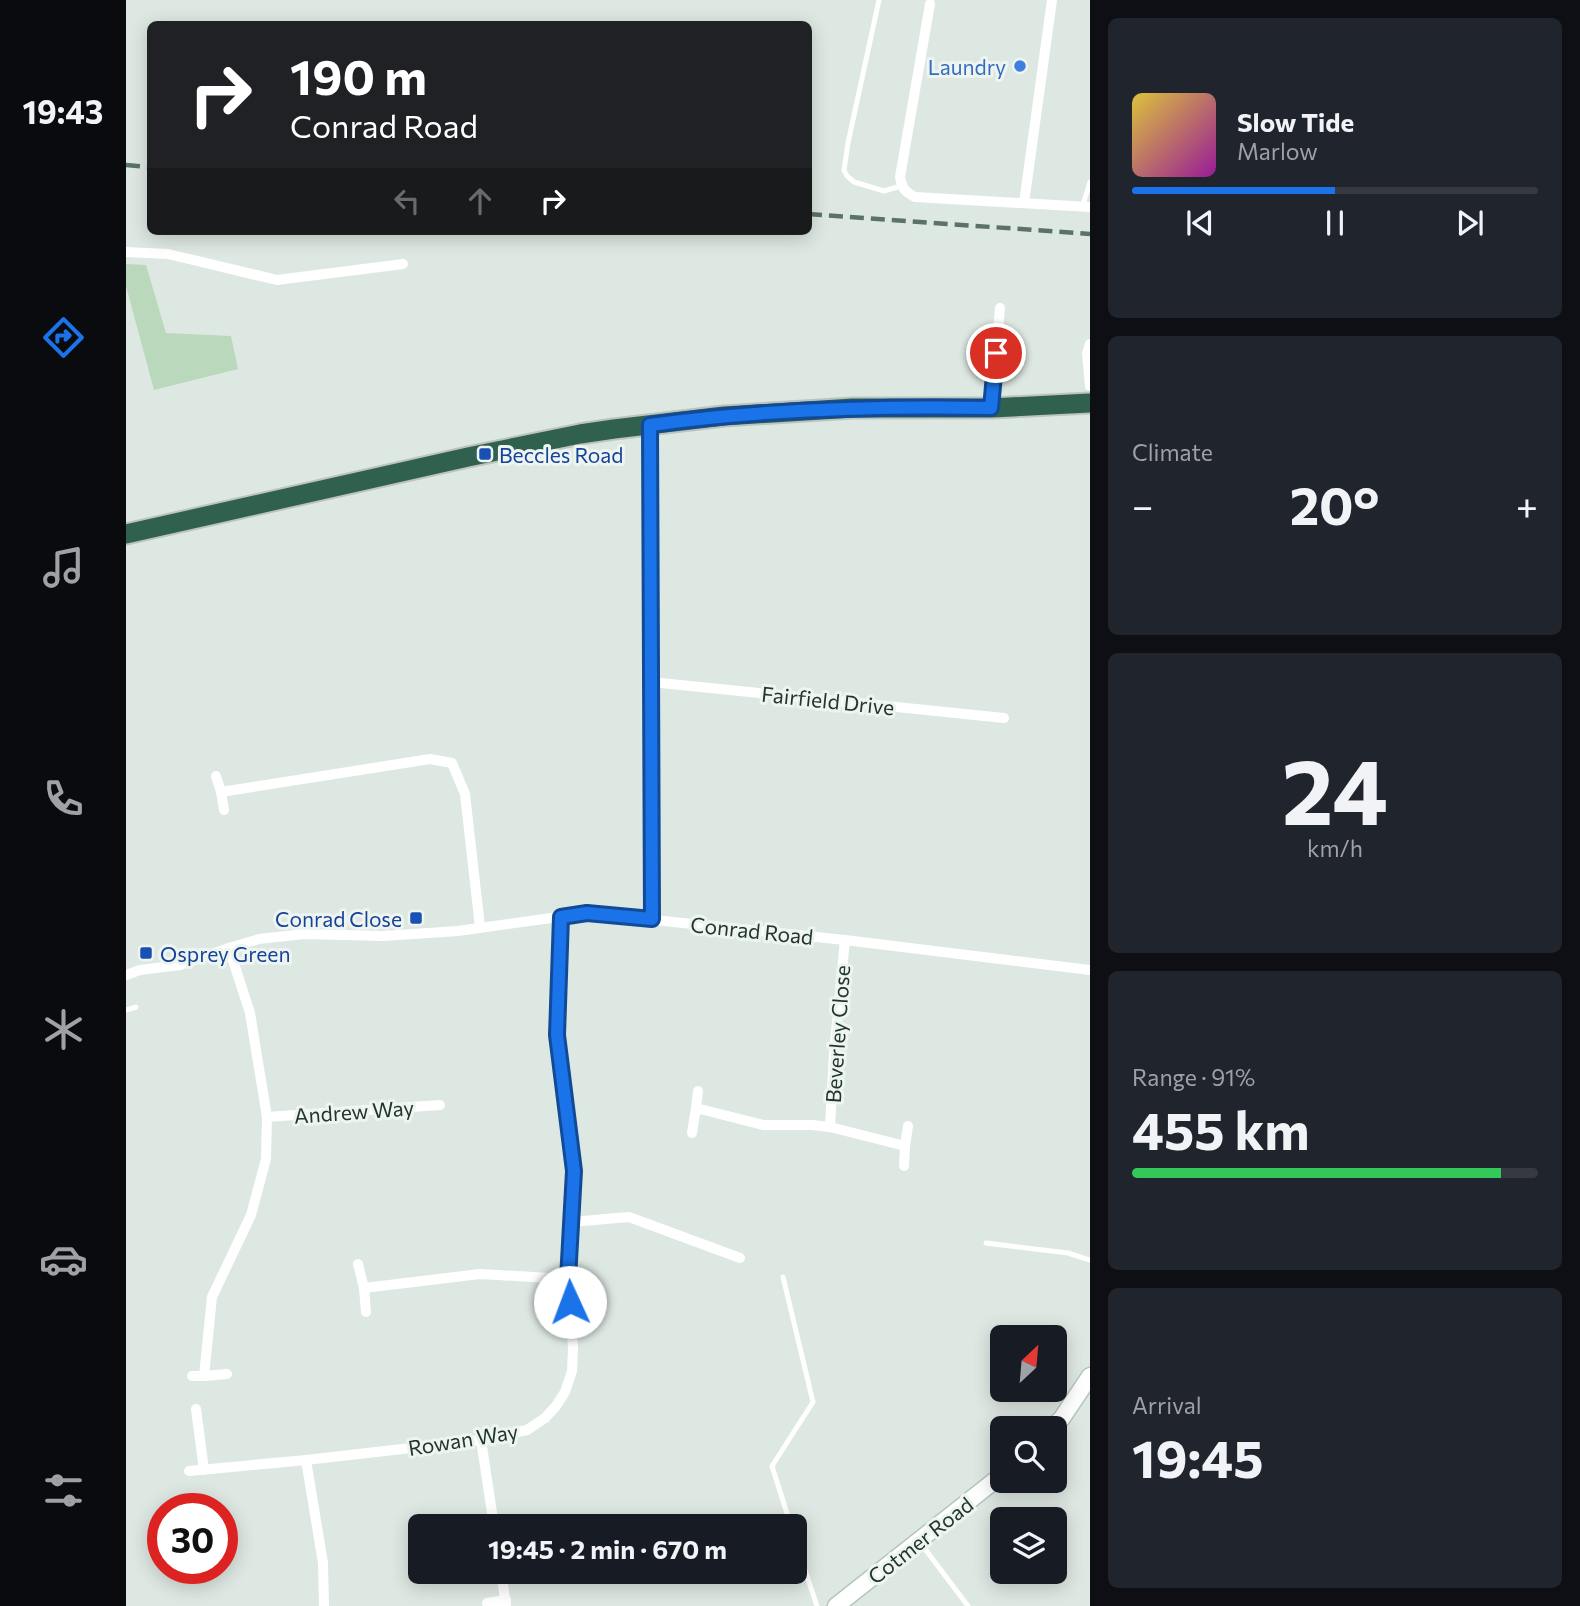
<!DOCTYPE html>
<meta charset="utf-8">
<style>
:root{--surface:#171b24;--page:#20242c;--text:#f1f3f6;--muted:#9ea1a6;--line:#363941;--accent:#1a73e8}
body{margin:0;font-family:Commissioner,sans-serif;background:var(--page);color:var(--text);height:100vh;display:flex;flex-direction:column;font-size:26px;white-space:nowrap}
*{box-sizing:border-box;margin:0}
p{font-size:23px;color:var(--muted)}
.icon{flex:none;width:38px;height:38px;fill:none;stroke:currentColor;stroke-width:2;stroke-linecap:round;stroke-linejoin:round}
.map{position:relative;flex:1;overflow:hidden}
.details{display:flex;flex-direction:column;gap:18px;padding:18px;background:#0d0f14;width:490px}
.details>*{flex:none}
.top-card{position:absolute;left:21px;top:21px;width:665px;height:214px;border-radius:10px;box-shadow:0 4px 18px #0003;background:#202124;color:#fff;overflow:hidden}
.needle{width:46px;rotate:26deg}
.fabs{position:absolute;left:864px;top:1325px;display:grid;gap:14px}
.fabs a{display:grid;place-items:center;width:77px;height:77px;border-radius:10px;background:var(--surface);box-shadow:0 4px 18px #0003;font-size:35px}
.speed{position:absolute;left:21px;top:1493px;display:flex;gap:14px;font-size:35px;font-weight:700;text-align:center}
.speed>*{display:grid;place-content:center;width:91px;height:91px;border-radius:50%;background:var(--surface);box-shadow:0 4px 18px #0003;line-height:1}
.speed .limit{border:10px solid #d22;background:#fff;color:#111}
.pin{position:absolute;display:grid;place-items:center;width:60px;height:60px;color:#fff;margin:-30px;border:4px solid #fff;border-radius:50%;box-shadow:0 2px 7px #0007}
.me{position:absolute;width:77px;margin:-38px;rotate:358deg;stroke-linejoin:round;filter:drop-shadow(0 0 5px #0008)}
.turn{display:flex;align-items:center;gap:24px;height:147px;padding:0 28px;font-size:32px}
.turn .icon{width:91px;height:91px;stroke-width:2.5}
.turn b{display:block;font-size:49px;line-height:60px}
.lanes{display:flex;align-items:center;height:66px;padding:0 28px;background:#0003;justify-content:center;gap:35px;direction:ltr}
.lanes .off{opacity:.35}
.big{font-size:52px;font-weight:700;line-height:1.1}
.details .card{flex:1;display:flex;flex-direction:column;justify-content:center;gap:10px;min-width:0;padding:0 24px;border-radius:10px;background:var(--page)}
.details .dial{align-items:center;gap:0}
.dial b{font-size:91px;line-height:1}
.song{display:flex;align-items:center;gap:21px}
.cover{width:84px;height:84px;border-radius:10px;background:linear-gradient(135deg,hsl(50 70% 55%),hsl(300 70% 35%))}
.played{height:7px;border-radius:4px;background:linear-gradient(90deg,var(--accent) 50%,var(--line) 50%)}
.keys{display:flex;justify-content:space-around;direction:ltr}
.heat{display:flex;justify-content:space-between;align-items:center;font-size:38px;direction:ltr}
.charge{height:10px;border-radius:5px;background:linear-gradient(90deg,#34c759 91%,var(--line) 0)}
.trip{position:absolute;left:282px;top:1514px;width:399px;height:70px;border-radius:10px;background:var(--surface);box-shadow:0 4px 18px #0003;font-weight:700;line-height:70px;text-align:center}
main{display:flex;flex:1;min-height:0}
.tabs{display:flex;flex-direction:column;width:126px;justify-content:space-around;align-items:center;background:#090b0e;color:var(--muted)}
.tabs .icon{width:49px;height:49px}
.tabs .selected{color:var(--accent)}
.tabs b{font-size:32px;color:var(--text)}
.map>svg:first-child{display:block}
.green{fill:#b9d8bc}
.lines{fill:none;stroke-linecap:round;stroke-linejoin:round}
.secondary-casing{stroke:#b3c7bc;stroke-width:19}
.highway-casing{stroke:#bcc3c0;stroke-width:23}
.lane{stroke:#fff;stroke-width:5}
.street{stroke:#fff;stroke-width:10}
.secondary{stroke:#fff;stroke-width:16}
.highway{stroke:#30604e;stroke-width:19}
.rail{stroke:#5b7268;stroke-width:4.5;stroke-dasharray:14 7;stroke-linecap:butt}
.route-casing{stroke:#114b97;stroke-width:18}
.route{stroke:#1a73e8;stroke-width:12}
.shop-dot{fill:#3f7fe0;stroke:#eef5f1;stroke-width:2.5}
.transit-dot{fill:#1a4fb4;stroke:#eef5f1;stroke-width:2.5}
.labels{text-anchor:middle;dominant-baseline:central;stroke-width:6;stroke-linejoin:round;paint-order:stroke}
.shop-label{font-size:21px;fill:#366cbe;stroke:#eef5f1;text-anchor:end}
.transit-label{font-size:21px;fill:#164399;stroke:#eef5f1;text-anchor:start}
.street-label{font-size:21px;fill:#21362d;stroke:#eef5f1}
</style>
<main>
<nav class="tabs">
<b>19:43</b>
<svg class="icon selected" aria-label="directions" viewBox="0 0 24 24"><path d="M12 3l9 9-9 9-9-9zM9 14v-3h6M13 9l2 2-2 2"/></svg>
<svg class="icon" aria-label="music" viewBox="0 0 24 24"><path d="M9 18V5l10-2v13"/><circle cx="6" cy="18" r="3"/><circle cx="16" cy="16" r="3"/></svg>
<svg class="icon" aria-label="phone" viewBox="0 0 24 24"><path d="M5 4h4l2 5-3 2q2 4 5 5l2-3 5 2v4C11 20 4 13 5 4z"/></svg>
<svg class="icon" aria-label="climate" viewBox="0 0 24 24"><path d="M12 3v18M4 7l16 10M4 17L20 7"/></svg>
<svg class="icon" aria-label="car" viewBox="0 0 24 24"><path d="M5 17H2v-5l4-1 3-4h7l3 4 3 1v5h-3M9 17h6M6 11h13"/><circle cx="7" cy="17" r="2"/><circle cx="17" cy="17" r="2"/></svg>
<svg class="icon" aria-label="filters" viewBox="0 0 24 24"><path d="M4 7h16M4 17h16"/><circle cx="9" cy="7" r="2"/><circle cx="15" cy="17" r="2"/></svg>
</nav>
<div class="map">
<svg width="964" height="1606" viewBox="0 0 964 1606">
<rect width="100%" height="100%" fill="#dee8e2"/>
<path class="green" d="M0,264L20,265L40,333L105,336L112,369L28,390L0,286Z"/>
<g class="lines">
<g class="secondary-casing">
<g id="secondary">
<path d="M926,1428L936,1418L964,1376"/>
<path d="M710,1606L877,1474"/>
</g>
</g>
<g class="highway-casing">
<path id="highway" d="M0,534L342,457L454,434L488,429L598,416L727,408H865L964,403"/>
</g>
<g class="lane">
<path d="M753,0L722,143L718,170L721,176L728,182L758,191L775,186"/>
<path d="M956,208L964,182"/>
<path d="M0,1010L10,1007"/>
<path d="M860,1243L942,1253L964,1260"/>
<path d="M657,1277L687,1402L646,1466L665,1526"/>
<path d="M668,1537L691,1606"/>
<path d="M793,1541L842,1606"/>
</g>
<g class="street">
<path d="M804,4L774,177C776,188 779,192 789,197L964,207"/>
<path d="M898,203L926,0"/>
<path d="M0,252L42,254L151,280L277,264"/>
<path d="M964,344L961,353L964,386"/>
<path d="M865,408L874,308"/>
<path d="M524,425L526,919"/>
<path d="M525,682L878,718"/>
<path d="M90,776L95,792"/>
<path d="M98,810L95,792L304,759L326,763L339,794L354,927"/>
<path d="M0,975L14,970L54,965L103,948L133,939L178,934L257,936L332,931L461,913L719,940L964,970"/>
<path d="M572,1091L570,1108L637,1125H686L704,1127L779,1146L782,1126"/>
<path d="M141,1117L314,1105"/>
<path d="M704,1127L708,1053L719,940"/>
<path d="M566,1133L570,1108"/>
<path d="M778,1166L779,1146"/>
<path d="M445,1222L503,1217L614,1258"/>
<path d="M232,1264L238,1288"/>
<path d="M240,1312L238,1288L354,1274L442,1279"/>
<path d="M66,1376H78L86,1297L125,1215L140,1159L141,1117L124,1013L103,948"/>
<path d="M78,1376L101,1374"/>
<path d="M70,1409L78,1470"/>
<path d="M355,1440L368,1526"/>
<path d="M180,1460L197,1563L198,1606"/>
<path d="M63,1471L180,1460L355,1440L401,1430L419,1418L430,1406L439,1392L446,1371L447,1348L442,1279L447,1159L436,1087L431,1035L435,917"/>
<path d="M375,1572L380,1606"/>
<path d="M361,1603L380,1600"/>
</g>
<use href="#secondary" class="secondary"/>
<use href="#highway" class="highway"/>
<g class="rail">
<path d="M0,165L24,167"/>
<path d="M682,214L964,234"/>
</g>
</g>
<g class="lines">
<g class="route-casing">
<path id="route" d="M444,1302L442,1279L448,1171L431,1035L435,917L461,913L526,919L524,425C637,409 751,406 865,408L870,353"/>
</g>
<use href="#route" class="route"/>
</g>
<circle class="shop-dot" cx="894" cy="66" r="7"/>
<g class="transit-dot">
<rect x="352" y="447" width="14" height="14" rx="3.5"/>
<rect x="283" y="911" width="14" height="14" rx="3.5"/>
<rect x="13" y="946" width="14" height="14" rx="3.5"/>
</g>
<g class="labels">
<g class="shop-label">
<text x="880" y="66">Laundry</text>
</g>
<g class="transit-label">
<text x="373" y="454">Beccles Road</text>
<text x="276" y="918" text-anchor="end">Conrad Close</text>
<text x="34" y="953">Osprey Green</text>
</g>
<g class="street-label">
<text transform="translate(702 700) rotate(6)">Fairfield Drive</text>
<text transform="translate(626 930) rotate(6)">Conrad Road</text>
<text transform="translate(711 1034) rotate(-86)">Beverley Close</text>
<text transform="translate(228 1111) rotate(-4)">Andrew Way</text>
<text transform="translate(337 1439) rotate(-9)">Rowan Way</text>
<text transform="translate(794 1540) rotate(-38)">Cotmer Road</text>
</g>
</g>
</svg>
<div class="fabs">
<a><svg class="needle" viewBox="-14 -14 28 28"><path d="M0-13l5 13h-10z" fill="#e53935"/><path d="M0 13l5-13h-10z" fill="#9ea1a6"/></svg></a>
<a><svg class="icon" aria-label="search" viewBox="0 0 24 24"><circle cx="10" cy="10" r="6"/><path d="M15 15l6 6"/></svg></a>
<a><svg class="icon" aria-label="layers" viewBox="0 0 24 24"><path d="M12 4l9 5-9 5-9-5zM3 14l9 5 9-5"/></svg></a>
</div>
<div class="speed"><div class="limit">30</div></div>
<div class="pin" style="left:870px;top:353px;background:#d93025"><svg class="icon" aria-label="arrive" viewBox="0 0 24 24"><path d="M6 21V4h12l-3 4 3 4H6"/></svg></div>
<svg class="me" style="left:444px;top:1302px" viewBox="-20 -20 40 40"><circle r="19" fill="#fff"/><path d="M0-13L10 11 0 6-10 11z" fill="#1a73e8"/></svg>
<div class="trip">19:45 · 2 min · 670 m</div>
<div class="top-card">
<div class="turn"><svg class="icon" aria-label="right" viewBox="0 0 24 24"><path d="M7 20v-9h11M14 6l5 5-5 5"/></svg><div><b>190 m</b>Conrad Road</div></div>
<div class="lanes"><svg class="icon off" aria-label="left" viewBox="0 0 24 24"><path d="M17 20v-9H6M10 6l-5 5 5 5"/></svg><svg class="icon off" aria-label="ahead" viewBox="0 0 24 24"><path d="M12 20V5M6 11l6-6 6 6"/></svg><svg class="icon" aria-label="right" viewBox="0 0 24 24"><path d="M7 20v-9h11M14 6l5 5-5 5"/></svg></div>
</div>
</div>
<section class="details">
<div class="card">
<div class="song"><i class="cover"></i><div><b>Slow Tide</b><p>Marlow</p></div></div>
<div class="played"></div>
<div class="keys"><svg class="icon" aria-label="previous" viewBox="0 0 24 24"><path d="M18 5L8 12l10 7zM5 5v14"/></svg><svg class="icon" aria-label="pause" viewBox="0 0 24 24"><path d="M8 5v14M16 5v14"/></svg><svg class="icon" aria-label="next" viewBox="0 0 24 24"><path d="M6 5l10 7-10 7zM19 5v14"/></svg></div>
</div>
<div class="card"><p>Climate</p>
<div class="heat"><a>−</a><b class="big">20°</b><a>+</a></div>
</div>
<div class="card dial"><b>24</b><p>km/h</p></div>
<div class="card"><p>Range · 91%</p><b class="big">455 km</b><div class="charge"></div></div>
<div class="card"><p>Arrival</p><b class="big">19:45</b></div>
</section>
</main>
